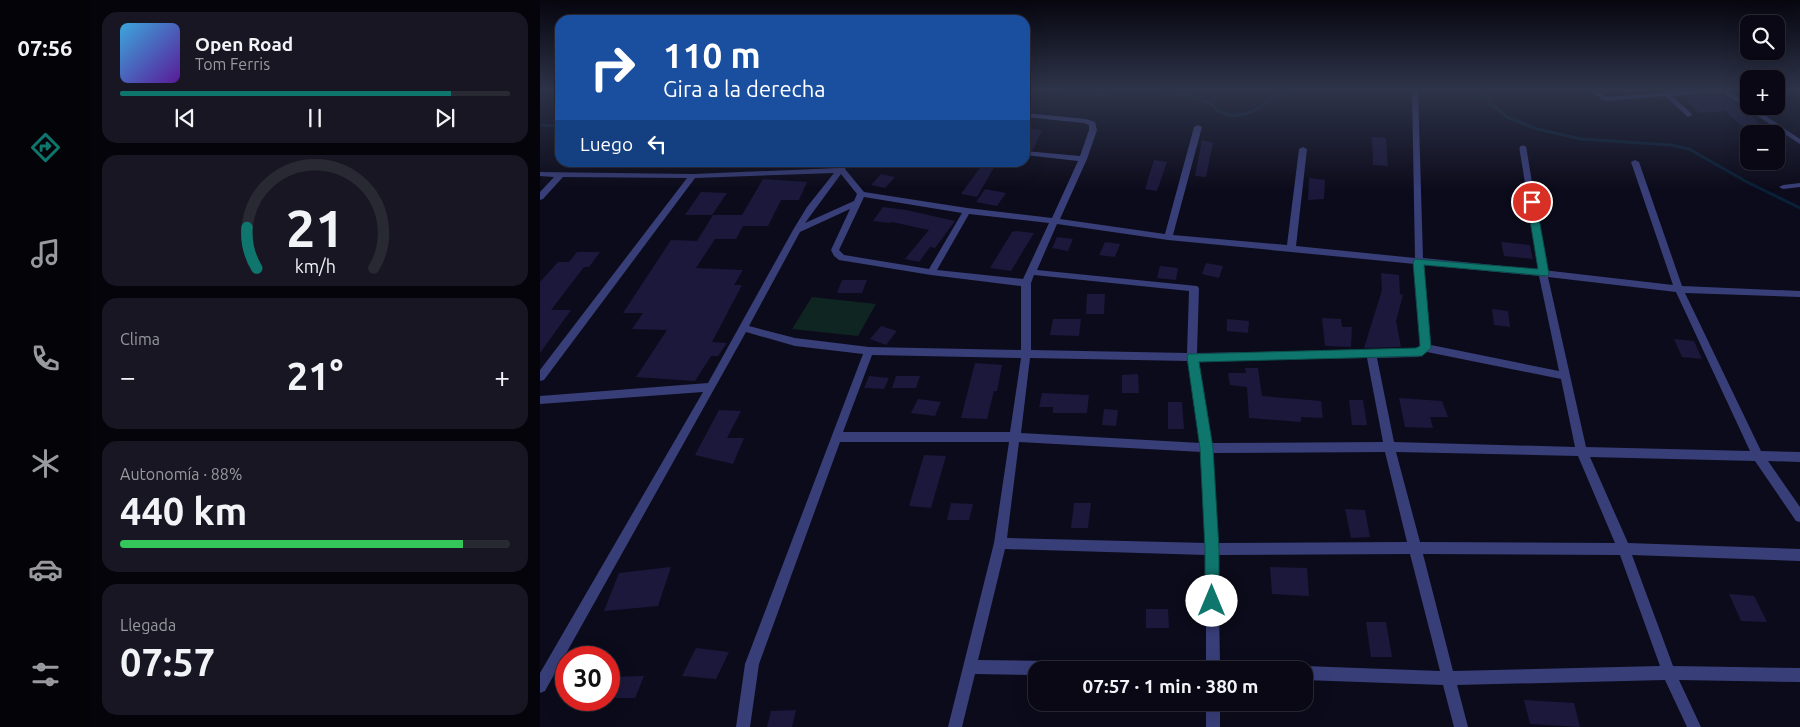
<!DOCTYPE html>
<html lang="es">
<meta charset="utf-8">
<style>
:root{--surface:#090814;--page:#171622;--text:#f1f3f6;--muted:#999aa0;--line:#292934;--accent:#0f766e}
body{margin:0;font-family:Ubuntu,sans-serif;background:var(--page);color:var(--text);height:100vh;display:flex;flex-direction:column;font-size:19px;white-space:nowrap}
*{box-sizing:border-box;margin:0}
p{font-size:16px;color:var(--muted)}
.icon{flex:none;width:28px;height:28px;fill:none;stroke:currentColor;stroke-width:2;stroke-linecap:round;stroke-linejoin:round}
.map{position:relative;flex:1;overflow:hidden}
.side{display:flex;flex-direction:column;gap:12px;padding:12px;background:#05040b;width:450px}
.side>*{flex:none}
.top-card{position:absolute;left:15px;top:15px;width:475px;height:152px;border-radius:15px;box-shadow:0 5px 20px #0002,0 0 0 1px var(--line);background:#1a4fa0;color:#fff;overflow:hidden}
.controls{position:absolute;left:1200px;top:15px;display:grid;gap:10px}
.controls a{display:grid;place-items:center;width:45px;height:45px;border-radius:10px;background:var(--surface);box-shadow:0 5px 20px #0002,0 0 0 1px var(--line);font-size:25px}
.speed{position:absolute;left:15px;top:646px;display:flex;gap:10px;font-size:25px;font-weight:700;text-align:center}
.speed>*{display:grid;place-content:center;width:65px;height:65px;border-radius:50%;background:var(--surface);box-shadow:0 5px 20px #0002,0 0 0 1px var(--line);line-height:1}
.speed .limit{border:8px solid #d22;background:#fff;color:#111}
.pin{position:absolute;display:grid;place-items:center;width:42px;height:42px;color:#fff;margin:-21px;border:2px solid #fff;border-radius:50%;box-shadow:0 1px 5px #0007}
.me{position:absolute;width:55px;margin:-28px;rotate:0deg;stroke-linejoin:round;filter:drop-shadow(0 0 4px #0008)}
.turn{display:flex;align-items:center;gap:18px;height:105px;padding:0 25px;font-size:22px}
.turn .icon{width:65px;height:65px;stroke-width:2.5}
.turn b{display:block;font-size:35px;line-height:42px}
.then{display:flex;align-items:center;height:48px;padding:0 25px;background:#0003;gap:10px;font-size:19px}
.big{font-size:38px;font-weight:600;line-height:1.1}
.side .widget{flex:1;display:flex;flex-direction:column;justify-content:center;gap:8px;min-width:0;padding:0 18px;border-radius:15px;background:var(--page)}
.side .dial{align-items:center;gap:0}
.dial svg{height:130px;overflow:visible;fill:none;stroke:var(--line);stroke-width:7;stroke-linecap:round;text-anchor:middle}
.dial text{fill:var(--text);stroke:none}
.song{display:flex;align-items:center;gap:15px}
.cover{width:60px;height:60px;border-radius:8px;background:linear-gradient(135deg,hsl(200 70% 55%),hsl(270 70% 35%))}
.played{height:5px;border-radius:2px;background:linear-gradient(90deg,var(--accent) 85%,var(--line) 85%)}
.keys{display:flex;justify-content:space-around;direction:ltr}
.heat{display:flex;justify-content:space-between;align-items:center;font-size:28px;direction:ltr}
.charge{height:8px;border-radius:4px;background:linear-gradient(90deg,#34c759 88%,var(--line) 0)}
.trip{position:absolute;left:488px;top:661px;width:285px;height:50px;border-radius:15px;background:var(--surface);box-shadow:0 5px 20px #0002,0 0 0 1px var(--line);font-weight:600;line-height:50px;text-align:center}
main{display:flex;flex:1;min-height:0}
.tab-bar{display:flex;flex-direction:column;width:90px;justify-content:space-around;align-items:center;background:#040308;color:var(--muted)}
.tab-bar .icon{width:35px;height:35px}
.tab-bar .current{color:var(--accent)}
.tab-bar b{font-size:22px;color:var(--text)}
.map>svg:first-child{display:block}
.green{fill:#0f2521}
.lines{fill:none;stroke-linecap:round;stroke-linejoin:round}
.stream{stroke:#0a2036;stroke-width:3}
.building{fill:#1b183b}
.lane-far1{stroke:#383e78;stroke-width:7}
.lane{stroke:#383e78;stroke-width:9}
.street{fill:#383e78;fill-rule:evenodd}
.route{fill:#0f766e;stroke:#0a4d48}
</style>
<main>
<nav class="tab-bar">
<b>07:56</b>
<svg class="icon current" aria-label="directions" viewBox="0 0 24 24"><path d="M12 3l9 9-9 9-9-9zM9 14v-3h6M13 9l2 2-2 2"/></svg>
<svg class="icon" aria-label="music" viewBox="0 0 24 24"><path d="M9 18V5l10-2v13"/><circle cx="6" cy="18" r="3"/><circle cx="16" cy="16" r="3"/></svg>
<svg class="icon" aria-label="phone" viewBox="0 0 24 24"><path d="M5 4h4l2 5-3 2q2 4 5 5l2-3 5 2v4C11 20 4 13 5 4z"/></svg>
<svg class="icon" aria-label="climate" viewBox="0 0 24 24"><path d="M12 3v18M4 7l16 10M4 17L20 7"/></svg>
<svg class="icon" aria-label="car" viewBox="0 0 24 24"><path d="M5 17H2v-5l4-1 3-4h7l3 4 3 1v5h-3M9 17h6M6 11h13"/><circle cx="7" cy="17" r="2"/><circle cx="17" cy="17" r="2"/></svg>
<svg class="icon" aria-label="filters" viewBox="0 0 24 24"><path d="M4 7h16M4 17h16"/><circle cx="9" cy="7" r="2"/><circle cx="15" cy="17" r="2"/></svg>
</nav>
<section class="side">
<div class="widget">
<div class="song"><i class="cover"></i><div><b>Open Road</b><p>Tom Ferris</p></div></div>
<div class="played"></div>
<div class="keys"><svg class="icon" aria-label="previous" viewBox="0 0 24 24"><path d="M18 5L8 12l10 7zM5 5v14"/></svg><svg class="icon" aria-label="pause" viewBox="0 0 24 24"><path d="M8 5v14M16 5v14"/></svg><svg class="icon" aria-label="next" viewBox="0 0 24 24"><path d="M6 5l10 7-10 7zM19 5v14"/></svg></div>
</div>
<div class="widget dial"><svg viewBox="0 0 100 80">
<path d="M14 69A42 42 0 1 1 86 69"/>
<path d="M14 69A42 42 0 0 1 8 44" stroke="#0f766e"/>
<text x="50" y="56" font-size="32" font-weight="700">21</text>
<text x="50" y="72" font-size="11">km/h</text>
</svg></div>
<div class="widget"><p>Clima</p>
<div class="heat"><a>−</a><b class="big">21°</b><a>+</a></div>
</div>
<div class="widget"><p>Autonomía · 88%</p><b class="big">440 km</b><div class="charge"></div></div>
<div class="widget"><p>Llegada</p><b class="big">07:57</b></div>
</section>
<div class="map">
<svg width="1260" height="727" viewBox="0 0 1260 727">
<rect width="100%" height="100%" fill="#0c0b1b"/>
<path class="green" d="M272,297L336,304L318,336L252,329Z"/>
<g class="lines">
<g class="stream">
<path d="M508,89L536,96L590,91L646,94L672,104L678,111L692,116L706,114L719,108L729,100L753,89"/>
<path d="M941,89L952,105L967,117L997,129L1041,139L1131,145L1149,149L1207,182L1260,208"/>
<path d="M0,125L20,126"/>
</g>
</g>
<g class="building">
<path d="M1182,95L1205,110L1220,124L1202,126L1185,111L1159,113L1145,99Z"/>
<path d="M485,128L502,130L493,150L485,149Z"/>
<path d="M832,137L846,138L848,166L833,165Z"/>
<path d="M662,140L673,143L666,177L655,176Z"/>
<path d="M614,160L627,162L617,191L605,189Z"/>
<path d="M444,162H457L437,197L421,194Z"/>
<path d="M341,174L355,177L345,188L331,185Z"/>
<path d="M769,178L785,180L784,199L768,200Z"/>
<path d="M223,179L267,182L259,200H241L228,226H203L196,239H175L156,268L203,270L194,285H202L172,342L187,343L178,356H171L155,381L96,377L127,330L92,329L103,313H83L131,240L157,241L173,215H202Z"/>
<path d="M445,189L466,193L457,206L436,202Z"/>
<path d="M161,192L187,193L172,215H145Z"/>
<path d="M343,207L366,210L415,221L395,248L390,247L379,262L365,259L389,230L352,222L350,223L333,221Z"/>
<path d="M476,231L494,233L471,271L450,268L472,232Z"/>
<path d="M517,237L533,239L528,251L512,248Z"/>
<path d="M565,242L580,244L575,257L559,255Z"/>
<path d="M961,242L990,245L993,259L964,256Z"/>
<path d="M37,252H60L49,267H44L11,310H31L0,353V282L18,262H29Z"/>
<path d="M666,263L683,266L679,278L662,274Z"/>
<path d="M620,266L638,268L636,280L617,278Z"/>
<path d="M841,273L859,275L860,294L863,295L856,321L861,347L824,348L842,290Z"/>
<path d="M302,280H327L322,293H297Z"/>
<path d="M547,294H565L564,314H546Z"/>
<path d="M952,309L968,311L970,327L954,325Z"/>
<path d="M782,318L801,319L802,327H812L811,347L785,346Z"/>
<path d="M513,319H541L539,336L510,335Z"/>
<path d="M687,319L709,321L708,333L687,331Z"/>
<path d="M341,326L357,331L346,345L330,339Z"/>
<path d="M1134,339L1154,341L1162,359L1142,357Z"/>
<path d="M435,363L462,365L457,391H454L447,419L421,418Z"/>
<path d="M705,368H718L722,396L781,401L783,418L761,417V422L709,418L707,387L690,385L688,373H706Z"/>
<path d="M598,374L599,393H582V375Z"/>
<path d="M329,376L349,378L344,389L324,388Z"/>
<path d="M356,376H380L376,388H352Z"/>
<path d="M502,393L549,395L547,413H513V407H499Z"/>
<path d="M859,398L902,401L908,417H890L893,428L865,427Z"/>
<path d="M378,399L401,402L395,416L371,413Z"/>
<path d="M809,400H823L827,425H812Z"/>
<path d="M628,402H642L644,429H628Z"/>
<path d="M564,409L578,410L576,426L562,425Z"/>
<path d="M179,410L201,411L187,438H204L193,464L155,455Z"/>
<path d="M384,455L406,456L391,508L369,506Z"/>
<path d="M411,503L433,504L429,520H407Z"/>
<path d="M534,503H551L548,528H531Z"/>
<path d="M805,509L825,510L830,537L811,538Z"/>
<path d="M131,567L118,606L64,611L79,573Z"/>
<path d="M730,567L767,568L769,596L732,594Z"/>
<path d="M1189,594L1214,596L1227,622L1201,621Z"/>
<path d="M606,609H628L629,628H606Z"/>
<path d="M826,622H846L852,657H831Z"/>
<path d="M156,648L189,652L176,679L142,676Z"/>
<path d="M104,676L95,698H69V677Z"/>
<path d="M984,700L1034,703L1040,727L990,724Z"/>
<path d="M256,710L252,727H227L231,711Z"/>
</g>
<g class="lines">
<path class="lane-far1" d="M983,149L1000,253"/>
<path class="lane" d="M1000,252L1003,273"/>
<g class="street">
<path d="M872,89H878L883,258L1003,270L1133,285L1091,162L1095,160L1099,162L1142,286L1260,291V297L1145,293L1221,451L1260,452V462L1228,461L1260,507V522L1256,521L1215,461L1050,457L1088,543L1260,549V561L1092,555L1133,666L1260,668V682L1139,680L1161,727H1147L1125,680L917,685L928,727H914L903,685L764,680V670H758L764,666L900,671L870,554L678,555L680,663L687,665L689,670H496V675L435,674L422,727H408L454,543L469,442H300L219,664L210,727H196L205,664L323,354L255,346L206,332L5,691L0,693V673L163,392L0,404V396L168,383L253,230L267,207L294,173L155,178L4,380L0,381V370L147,178L23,177L3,199L0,200V192L14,177L0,176V172L153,174L298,168L302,162H309L305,169L324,192L427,208L512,218L538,161L485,155V151L540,156L549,130V125L544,123L485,117V113L546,119L555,122L557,130L547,159L520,219L625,234L654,127L658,125L662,127L633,235L747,245L759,149L763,147L767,149L756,246L875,258ZM301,174L317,194L314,201L265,223ZM324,197L422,213L389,269L304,255L299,250ZM310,209L291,250L294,256L299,260L391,275L481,286V350L329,347L255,338L209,326L260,232ZM429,214L509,223L483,279L397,270ZM517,224L628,240L875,264L881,346L876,349L657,353L659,288L657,286L497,270ZM884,265L999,276L1019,371L891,345ZM494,275L649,291L647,353L491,350V283ZM1008,277L1136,292L1210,451L1046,447ZM887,352L1021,379L1035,447L854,442L837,358L878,357ZM332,355L481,358L470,432H303ZM490,358L648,361L661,443L481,433ZM827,358L843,442L672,443L658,361ZM479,442L662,452L666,543L467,538ZM845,452L867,542L678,543L673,453ZM856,452L1038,456L1075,543L880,542ZM465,549L666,555V663L438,660ZM883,554L1080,555L1120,666L913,671Z"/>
<path d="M1046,89H1053L1067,97L1169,89H1194L1189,91L1209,104V106H1211L1260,139V144L1181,92L1132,96L1151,113L1152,115L1148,117L1125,96L1066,101Z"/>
<path d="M1260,183V187L1243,189L1239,187L1243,185Z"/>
<rect x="666" y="702" width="14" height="25"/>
</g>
</g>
<linearGradient id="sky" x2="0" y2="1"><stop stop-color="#07060f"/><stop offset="0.47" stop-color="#2e344a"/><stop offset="1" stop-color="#2e344a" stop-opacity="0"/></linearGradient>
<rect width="1260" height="190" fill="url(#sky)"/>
<path class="route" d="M988,200H995L996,202L1009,274L1007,276L884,265L891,348L882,356L659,362L673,448L679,549V601L677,606L672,608L667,606L665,601V549L660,448L647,357L648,354L876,348L880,346L873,262L875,259L998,269L987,202Z"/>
</svg>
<div class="controls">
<a><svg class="icon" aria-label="search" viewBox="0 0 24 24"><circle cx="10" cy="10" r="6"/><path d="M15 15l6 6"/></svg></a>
<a>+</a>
<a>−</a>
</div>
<div class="speed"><div class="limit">30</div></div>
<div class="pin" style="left:992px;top:202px;background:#d93025"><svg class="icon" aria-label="arrive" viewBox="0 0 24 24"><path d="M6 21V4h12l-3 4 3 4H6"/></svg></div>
<svg class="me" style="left:672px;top:601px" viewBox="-20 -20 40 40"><circle r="19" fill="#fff"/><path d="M0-13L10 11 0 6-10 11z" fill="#0f766e"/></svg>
<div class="trip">07:57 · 1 min · 380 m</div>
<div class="top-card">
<div class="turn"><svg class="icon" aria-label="right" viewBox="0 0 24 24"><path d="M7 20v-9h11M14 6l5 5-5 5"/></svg><div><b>110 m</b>Gira a la derecha</div></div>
<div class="then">Luego<svg class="icon" aria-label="left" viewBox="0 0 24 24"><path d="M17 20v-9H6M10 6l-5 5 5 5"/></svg></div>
</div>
</div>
</main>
